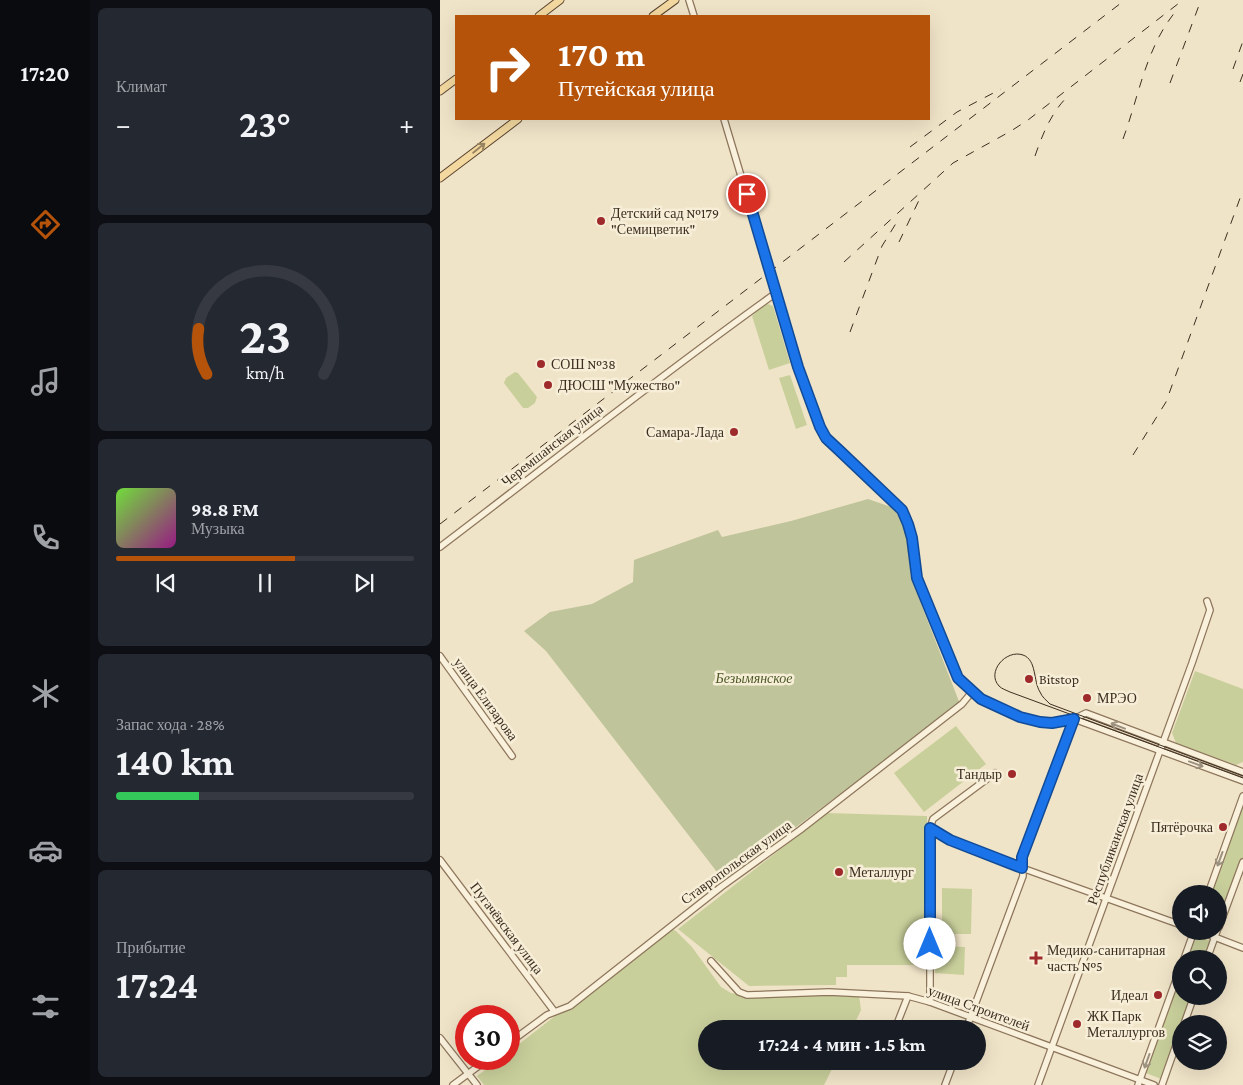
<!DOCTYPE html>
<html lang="ru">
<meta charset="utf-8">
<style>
:root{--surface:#171b24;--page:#242831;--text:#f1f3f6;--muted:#9ea1a6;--line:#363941;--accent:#b45309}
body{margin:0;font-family:"Crimson Pro",serif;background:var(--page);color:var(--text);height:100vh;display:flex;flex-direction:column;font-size:19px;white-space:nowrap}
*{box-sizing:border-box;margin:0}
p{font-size:16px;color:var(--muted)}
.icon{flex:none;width:28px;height:28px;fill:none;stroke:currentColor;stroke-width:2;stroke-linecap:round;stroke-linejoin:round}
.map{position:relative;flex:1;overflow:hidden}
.details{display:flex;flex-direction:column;gap:8px;padding:8px;background:#0d0f14;width:350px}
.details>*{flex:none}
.top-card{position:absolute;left:15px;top:15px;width:475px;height:105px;border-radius:0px;box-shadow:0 5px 20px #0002;background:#b45309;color:#fff;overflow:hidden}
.tools{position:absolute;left:732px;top:885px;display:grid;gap:10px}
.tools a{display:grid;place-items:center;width:55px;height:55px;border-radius:50%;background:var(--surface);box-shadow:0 5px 20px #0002;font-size:25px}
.speed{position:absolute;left:15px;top:1005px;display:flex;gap:10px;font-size:25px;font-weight:700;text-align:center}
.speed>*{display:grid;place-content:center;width:65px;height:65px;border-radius:50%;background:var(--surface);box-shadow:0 5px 20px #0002;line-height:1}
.speed .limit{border:8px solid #d22;background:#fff;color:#111}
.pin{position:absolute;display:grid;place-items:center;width:42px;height:42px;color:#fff;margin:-21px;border:2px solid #fff;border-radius:50%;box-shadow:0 1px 5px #0007}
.me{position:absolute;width:55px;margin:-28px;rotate:0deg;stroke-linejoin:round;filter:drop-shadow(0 0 4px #0008)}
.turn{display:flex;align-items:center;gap:18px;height:105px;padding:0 20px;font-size:22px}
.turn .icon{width:65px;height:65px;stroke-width:2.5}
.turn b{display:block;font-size:35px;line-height:42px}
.big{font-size:38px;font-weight:700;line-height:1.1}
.details .widget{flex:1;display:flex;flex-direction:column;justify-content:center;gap:8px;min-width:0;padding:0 18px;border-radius:8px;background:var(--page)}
.details .dial{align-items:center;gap:0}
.dial svg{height:130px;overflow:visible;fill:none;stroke:var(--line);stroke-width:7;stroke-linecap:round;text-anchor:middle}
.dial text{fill:var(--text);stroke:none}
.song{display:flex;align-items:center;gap:15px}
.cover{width:60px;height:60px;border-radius:8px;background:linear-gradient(135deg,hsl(100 70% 55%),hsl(310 70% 35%))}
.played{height:5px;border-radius:2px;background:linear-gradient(90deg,var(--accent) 60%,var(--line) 60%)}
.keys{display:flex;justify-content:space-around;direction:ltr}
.heat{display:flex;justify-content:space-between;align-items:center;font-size:28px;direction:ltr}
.charge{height:8px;border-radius:4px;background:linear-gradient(90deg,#34c759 28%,var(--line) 0)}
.trip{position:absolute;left:258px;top:1020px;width:288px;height:50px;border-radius:25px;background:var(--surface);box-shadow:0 5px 20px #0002;font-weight:700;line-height:50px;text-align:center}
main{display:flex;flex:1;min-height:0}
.tab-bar{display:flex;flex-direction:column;width:90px;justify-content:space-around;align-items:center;background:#090b0e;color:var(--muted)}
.tab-bar .icon{width:35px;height:35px}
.tab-bar .on{color:var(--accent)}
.tab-bar b{font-size:22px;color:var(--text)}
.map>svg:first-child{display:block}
.green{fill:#c9cf9b}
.cemetery{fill:#bfc49a}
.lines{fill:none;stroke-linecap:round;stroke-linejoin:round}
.minor-casing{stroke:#8d765c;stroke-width:8}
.major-casing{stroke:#5b4430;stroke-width:9}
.minor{stroke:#faf1dc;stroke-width:5.5}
.major{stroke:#f3d9a0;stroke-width:7}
.tram{stroke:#3d2e20;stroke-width:1}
.rail{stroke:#3d2e20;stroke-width:1;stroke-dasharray:9 9;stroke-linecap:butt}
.oneway{stroke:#988460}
.oneway2{stroke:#9c907e}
.route-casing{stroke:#114b97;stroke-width:12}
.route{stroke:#1a73e8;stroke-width:9}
.poi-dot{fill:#9e2a2b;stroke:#f7eed8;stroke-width:2}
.labels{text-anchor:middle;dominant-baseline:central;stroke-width:5;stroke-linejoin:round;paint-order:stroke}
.poi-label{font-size:14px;fill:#3d2e20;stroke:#f7eed8;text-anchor:start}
.street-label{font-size:14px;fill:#3d2e20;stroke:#f7eed8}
.park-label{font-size:14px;font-style:italic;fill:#4d5a26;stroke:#f7eed8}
</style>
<main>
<nav class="tab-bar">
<b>17:20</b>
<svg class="icon on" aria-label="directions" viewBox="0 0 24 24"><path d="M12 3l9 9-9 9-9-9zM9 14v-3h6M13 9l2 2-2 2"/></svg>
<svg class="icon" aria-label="music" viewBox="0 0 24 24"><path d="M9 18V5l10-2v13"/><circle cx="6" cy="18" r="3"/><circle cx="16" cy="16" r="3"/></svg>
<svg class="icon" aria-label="phone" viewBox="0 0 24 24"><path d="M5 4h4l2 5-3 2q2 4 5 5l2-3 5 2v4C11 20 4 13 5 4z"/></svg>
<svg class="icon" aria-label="climate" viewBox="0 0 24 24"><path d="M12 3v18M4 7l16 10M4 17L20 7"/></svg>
<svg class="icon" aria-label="car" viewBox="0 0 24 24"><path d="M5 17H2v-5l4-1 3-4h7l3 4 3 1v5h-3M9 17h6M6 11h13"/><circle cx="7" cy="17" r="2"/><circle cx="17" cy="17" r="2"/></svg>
<svg class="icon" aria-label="filters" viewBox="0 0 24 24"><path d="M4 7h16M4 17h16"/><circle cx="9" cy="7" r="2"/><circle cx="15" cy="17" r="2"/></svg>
</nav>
<section class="details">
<div class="widget"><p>Климат</p>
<div class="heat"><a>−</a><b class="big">23°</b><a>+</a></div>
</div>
<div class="widget dial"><svg viewBox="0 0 100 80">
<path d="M14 69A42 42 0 1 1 86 69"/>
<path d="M14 69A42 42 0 0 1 9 41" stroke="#b45309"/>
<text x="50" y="56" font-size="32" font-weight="700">23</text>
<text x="50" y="72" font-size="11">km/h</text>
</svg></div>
<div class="widget">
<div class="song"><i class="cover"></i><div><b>98.8 FM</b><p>Музыка</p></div></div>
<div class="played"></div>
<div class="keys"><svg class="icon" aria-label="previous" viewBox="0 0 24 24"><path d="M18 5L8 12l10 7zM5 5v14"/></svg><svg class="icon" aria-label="pause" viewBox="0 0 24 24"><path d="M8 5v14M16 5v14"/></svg><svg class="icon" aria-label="next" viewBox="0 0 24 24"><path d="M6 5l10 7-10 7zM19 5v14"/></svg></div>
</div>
<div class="widget"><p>Запас хода · 28%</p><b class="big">140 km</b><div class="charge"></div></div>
<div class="widget"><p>Прибытие</p><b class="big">17:24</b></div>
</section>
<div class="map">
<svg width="803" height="1085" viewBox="0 0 803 1085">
<rect width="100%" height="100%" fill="#f0e4c8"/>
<g class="green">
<path d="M328,304L333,306L350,363L329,370L312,316L320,308Z"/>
<path d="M75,372L78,373L97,397L95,403L88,408H83L64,383L66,378Z"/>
<path d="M350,375L367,425L356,429L339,378Z"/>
<path d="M755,671L803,689V762L796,765L736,743L732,733Z"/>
<path d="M516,726L546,764L484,812L454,773Z"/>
<path d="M803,804V858L779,925V894H770Z"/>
<path d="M387,813L487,816L488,965H407V977H396V985L309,986L238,929Z"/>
<path d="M502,888L532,889L531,934H502Z"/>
<path d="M226,926L236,931L252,947L281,987L291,993L300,994L365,989L419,995L421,1010L412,1029H266V1061H396L384,1085H44L37,1076L60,1059H69V1052L171,972Z"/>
<path d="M756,936L772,941L765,959H748Z"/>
<path d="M496,946L525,947L524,975L495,973Z"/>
<path d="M741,976V996H751L721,1079L706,1073Z"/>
</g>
<path class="cemetery" d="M428,499L454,508L464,524L467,538L471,578L520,704L284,881L106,651L84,631L110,612L152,604L193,582L194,560L278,530L282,537L351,521Z"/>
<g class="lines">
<g class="minor-casing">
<g id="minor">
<path d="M249,0L254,16"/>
<path d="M284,119L358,367L380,427L386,438L401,452L462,510L468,524L472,538L477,577L518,678L541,699L580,717L600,723H612L634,719L646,713L803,772"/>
<path d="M0,547C112,462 222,374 336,293"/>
<path d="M0,656L72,756"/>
<path d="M634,719L803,781"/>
<path d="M490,828L510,840L582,868L741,925"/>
<path d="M0,860L114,1011"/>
<path d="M768,894L803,796"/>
<path d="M779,927L803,862"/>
<path d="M759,931L803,948"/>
<path d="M744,959L754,931"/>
<path d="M767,959L777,931"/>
<path d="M271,961L299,992L307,995L389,992L468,996L490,1002L714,1085"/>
<path d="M490,1002V828L493,819L555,773"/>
<path d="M744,1024L754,996"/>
<path d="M455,1029L468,996"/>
<path d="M526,1029L583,876L582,857L634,719"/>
<path d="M0,1038L37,1085"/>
<path d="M69,1043L107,1015L130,1006L281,887L360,830L522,704L532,692"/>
<path d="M13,1085L48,1059"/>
<path d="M505,1085L514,1061"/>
<path d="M598,1085L752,663L770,610L767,601"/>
<path d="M698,1085L741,966"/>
<path d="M722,1085L741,1031"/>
</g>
</g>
<g class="major-casing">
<g id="major">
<path d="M99,16L120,0"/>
<path d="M213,16L235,0"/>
<path d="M0,91L16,79"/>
<path d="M0,178L78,119"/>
</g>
</g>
<use href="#minor" class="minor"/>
<use href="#major" class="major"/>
<path class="tram" d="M803,776L610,704C606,700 602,697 600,692C593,681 597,660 583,655C566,649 546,672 559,686C562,689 566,690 570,692L803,778"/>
<g class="rail">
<path d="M793,69L803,41"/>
<path d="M800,82L803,74"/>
<path d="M730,83L761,0"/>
<path d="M683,139C699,96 706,47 736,11"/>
<path d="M470,147L517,112L561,89"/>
<path d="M595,156C603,133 611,113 628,96"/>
<path d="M459,242L481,196"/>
<path d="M404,262L513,163L571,131L588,120L743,0"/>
<path d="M410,332L442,246L460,217"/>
<path d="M693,455L726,402L803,190"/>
<path d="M0,524L685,0"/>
</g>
</g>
<defs><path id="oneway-shaft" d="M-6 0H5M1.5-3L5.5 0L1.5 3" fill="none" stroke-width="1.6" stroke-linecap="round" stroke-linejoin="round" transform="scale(1.25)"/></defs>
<use class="oneway" href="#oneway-shaft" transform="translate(39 148) rotate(-39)"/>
<g class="oneway2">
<use href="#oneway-shaft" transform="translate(678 726) rotate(-159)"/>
<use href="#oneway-shaft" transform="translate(756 764) rotate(20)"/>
<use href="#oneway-shaft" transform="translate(780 859) rotate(110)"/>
<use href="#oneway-shaft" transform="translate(707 1061) rotate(110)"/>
</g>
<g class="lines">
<g class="route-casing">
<path id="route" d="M307,194L358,367L380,427L386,438L401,452L462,510L468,524L472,538L477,578L518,678L541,699L580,717L600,722L612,723L634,719L582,857V868L510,840L490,828V944"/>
</g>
<use href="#route" class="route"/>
</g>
<g class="poi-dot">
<circle cx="161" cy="221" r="5"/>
<circle cx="101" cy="364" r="5"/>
<circle cx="108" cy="385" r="5"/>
<circle cx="294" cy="432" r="5"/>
<circle cx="589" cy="679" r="5"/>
<circle cx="647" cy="698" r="5"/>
<circle cx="572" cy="774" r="5"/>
<circle cx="783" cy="827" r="5"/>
<circle cx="399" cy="872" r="5"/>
<path d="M593.5 950.5h5v5h5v5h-5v5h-5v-5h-5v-5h5z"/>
<circle cx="718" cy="995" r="5"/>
<circle cx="637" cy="1024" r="5"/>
</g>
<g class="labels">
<g class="poi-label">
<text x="171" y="213">Детский сад №179<tspan x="171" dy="16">"Семицветик"</tspan></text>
<text x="111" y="364">СОШ №38</text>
<text x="118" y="385">ДЮСШ "Мужество"</text>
<text x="284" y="432" text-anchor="end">Самара-Лада</text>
<text x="599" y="679">Bitstop</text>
<text x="657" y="698">МРЭО</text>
<text x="562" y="774" text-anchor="end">Тандыр</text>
<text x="773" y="827" text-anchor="end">Пятёрочка</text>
<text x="409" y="872">Металлург</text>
<text x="607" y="950">Медико-санитарная<tspan x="607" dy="16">часть №5</tspan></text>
<text x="708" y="995" text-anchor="end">Идеал</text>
<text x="647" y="1016">ЖК Парк<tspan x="647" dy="16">Металлургов</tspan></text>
</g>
<g class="street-label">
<text transform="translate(112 445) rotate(-38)">Черемшанская улица</text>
<text transform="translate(46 699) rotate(54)">улица Елизарова</text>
<text transform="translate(675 839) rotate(-70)">Республиканская улица</text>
<text transform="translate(296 862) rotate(-36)">Ставропольская улица</text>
<text transform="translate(67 928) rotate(53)">Пугачёвская улица</text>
<text transform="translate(539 1008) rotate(20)">улица Строителей</text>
</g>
<g class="park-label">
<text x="314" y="678">Безымянское</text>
</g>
</g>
</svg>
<div class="tools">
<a><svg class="icon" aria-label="sound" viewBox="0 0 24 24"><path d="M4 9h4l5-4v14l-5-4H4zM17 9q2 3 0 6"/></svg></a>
<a><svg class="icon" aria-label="search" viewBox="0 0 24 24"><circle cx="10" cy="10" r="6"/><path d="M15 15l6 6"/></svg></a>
<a><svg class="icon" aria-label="layers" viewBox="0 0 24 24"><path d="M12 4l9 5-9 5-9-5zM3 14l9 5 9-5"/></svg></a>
</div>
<div class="speed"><div class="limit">30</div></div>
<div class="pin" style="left:307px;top:194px;background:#d93025"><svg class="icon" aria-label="arrive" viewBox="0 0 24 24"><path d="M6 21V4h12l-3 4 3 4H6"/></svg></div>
<svg class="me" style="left:490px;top:944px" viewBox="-20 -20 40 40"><circle r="19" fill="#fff"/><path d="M0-13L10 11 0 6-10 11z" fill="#1a73e8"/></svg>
<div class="trip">17:24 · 4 мин · 1.5 km</div>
<div class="top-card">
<div class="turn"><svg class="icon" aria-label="right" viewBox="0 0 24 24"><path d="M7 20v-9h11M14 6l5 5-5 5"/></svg><div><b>170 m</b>Путейская улица</div></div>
</div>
</div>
</main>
